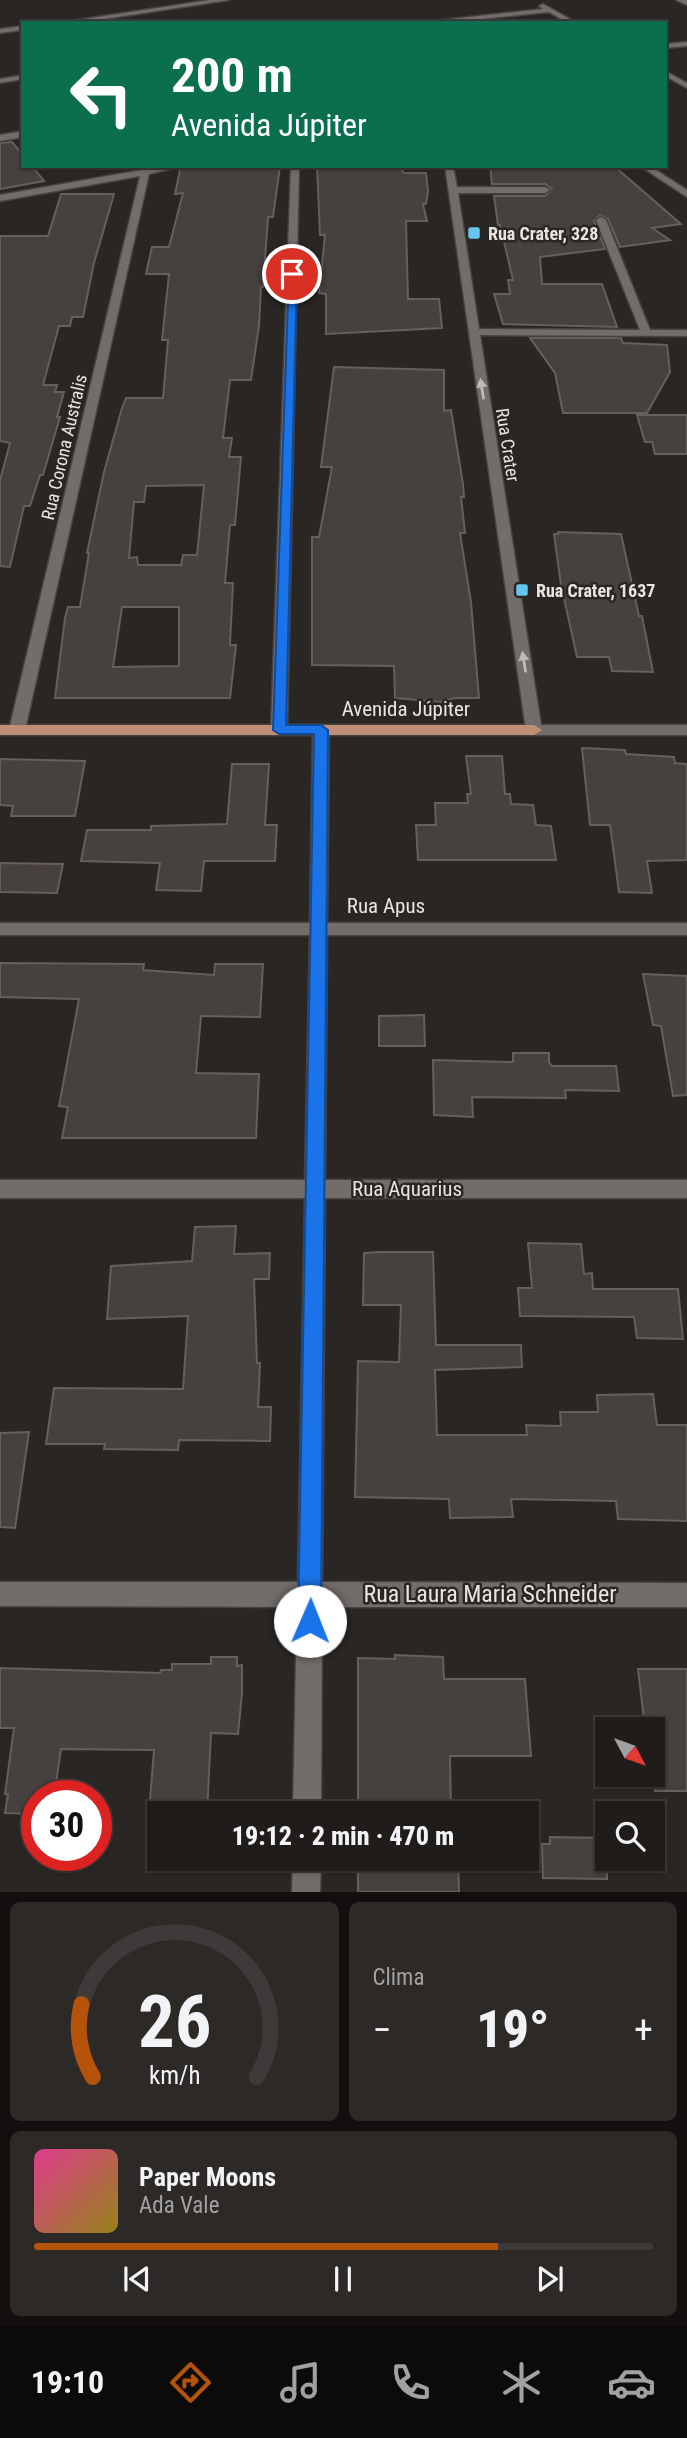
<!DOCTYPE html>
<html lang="pt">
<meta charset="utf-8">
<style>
:root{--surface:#201c1a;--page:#2d2927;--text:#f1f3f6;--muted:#a2a1a2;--line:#3d3a39;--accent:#b45309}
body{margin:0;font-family:"Roboto Condensed",sans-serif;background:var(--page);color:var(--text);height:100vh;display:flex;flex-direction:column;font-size:26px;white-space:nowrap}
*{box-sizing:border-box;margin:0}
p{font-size:23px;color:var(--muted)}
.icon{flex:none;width:38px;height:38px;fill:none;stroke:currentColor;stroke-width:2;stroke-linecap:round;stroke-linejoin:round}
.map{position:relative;height:1892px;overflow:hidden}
.side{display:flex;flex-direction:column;gap:10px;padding:10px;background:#120f0e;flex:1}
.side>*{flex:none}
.guide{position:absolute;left:21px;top:21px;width:646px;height:147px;border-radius:0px;box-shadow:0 2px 5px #0004,0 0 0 2px var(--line);background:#0b6e4f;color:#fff;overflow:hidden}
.needle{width:46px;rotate:131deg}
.controls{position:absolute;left:595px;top:1717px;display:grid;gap:14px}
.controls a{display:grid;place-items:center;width:70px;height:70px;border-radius:0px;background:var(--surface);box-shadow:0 2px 5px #0004,0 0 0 2px var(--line);font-size:35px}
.speed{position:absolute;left:21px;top:1780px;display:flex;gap:14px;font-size:35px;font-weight:700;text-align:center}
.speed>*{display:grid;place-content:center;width:91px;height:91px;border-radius:50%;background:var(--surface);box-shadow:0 2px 5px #0004,0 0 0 2px var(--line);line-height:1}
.speed .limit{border:10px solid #d22;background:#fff;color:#111}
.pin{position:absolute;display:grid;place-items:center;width:60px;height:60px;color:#fff;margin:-30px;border:4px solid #fff;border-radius:50%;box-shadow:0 2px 7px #0007}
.me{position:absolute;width:77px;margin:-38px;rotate:1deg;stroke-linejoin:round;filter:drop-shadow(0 0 5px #0008)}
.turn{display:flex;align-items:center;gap:24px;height:147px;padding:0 35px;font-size:32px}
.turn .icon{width:91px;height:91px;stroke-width:2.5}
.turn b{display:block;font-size:49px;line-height:60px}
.big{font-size:52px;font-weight:800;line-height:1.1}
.side .tile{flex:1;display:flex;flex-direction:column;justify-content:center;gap:10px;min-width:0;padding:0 24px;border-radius:10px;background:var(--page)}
.side .dial{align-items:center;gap:0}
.dial svg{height:182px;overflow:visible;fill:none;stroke:var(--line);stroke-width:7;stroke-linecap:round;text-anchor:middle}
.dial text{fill:var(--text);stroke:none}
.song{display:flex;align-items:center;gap:21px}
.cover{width:84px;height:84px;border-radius:10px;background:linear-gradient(135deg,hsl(330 70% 55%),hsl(50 70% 35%))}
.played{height:7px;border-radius:4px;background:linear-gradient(90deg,var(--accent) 75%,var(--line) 75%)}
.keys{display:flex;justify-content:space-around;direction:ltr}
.heat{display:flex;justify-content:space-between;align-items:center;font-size:38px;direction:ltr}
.side .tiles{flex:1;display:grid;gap:10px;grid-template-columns:1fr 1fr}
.tile:last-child{grid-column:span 2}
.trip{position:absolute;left:147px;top:1801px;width:392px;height:70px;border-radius:0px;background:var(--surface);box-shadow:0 2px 5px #0004,0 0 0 2px var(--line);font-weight:800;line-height:70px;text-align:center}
.menu{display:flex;height:112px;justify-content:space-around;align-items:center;background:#0d0b0a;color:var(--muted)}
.menu .icon{width:49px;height:49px}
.menu .active{color:var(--accent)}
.menu b{font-size:32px;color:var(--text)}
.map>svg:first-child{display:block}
.building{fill:#46403e;stroke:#655f5d;stroke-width:2;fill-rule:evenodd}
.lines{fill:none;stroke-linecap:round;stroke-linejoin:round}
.minor-casing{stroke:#46423f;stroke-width:3}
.major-casing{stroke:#46423f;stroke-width:3}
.minor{fill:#726d6a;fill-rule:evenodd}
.major{fill:#bf8f75;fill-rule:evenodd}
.oneway{fill:#bebab8}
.route{fill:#1a73e8;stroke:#114b97;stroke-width:2}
.poi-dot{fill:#65c5ee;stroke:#2a2623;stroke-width:2.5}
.labels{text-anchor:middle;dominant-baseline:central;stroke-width:5;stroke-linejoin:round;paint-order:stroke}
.far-poi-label{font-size:18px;font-weight:bold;fill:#e7e4e2;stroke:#2a2623;text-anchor:start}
.far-street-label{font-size:18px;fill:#e7e4e2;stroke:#2a2623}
.street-label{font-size:21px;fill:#e7e4e2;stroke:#2a2623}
.near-street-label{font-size:24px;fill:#e7e4e2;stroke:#2a2623}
</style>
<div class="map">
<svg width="687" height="1892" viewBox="0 0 687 1892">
<rect width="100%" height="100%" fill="#2a2623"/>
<g class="building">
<path d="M12,142L23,155V166H32L44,181L0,189V143Z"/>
<path d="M186,166H280L273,217H268L263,287H261L259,326L251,380H230L223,438H232L229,457H241L235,525H230L225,583H233L230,645H236L230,698H55L65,618L68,607H80L89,553H87L104,472L122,408L126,398H163L168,340H162L169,274H146L152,247H169L183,193L175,194L180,170ZM204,485L197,555H183L181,565H138L137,557L129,558L134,502H144L146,486ZM122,607H179V666L113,667Z"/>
<path d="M317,166L401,169L404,173H426L428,191L426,204H423L427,221H406L408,299H439L442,328L326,334V294L319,293L325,235H320Z"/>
<path d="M490,166H614L681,224L652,228L670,240L620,247L608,219L600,215L594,221L605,249L540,257L542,284H602L617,327L503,324L494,294H510L508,280H513L500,225H498L494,196H545L552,189L545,184H492Z"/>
<path d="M61,194H114L94,263L83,317H72L70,326H59L43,385H57L55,392H64L57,417H60L43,475H40L30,506H24L10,567L0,566V480L10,443L0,441V236H48Z"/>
<path d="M530,338H621L623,343L667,345L670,372L647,413H563L555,373Z"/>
<path d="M334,367L444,370V411L451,410L463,484L464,497H461L465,533H460L471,602L479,698H455L440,702L395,698L394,666L312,665V537H319L332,467H321Z"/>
<path d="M637,415H687V454H655L652,442H645Z"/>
<path d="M558,532L621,534L639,616H642L653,672L612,671L609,657H577L561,585L554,534H558Z"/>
<path d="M582,748L625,750L626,754L674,757L675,763L687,764V860L647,861L652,893L619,892L610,825H590Z"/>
<path d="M466,756H502L505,794H510L511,804L533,805L536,825L551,826L556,860H418L416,825H436L435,803H468L467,794H471Z"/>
<path d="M0,759L85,761L75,816H11L13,806L0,805Z"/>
<path d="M232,764H269L265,825H277L275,861H204L201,891L156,890L160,863L81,861L87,830H151V826L227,824Z"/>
<path d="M0,863L63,864L57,893L0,892Z"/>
<path d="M0,963L144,964L143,970L214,975L215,964H263L260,1017L201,1016L196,1073L259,1074L256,1138H62L68,1107L59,1106L79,999L0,997Z"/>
<path d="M643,974L687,976V1095L673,1096L661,1026L653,1025Z"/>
<path d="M424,1015L425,1046H379V1016Z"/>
<path d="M513,1053H549V1062L552,1066H616L619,1091L565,1090L566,1098L472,1097L473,1117L434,1115L433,1060L513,1062Z"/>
<path d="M236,1226L234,1254L270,1253L269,1279H254L257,1363H260L258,1407H271L270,1441L179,1440L178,1450L104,1449L105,1444H46L54,1388L183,1389L188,1316L107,1319L111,1266L192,1261L195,1227Z"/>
<path d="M528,1243L581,1244L584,1274L592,1273L593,1289H678L683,1339L637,1338L634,1317L520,1316L518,1288H532Z"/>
<path d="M380,1252H433L436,1345H521L522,1367L435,1370L437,1435H527L526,1425L561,1426L560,1412H598L597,1395L653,1394L657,1425H687V1521L618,1519L616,1501L511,1499L513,1517L450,1518L449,1499L355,1497L358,1361L399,1362L401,1305H363L364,1253Z"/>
<path d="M29,1432L15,1528L0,1527V1433Z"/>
<path d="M395,1655L443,1657L444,1679H525L531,1756H450L451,1813H358V1658L395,1659Z"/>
<path d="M211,1657H237V1666L242,1665V1693L238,1734L211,1733L207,1813H149L154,1750L61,1749L54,1796H37V1814L5,1813L8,1794H5L14,1728H0V1668L160,1673L161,1670H172V1664H211Z"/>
<path d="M638,1669H687V1791H655L654,1780H625L624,1774H653V1729H619L645,1728Z"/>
<path d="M550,1837L607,1838V1879L543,1878L542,1844H550Z"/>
<path d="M358,1858H458L459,1892H358Z"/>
</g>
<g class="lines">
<g class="minor-casing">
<g id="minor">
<path d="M210,0H229L78,23H58Z"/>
<path d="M676,0H687V5Z"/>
<path d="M543,4L577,23H568L549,12L443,23H415L543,9L539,6Z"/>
<path d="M23,26V30L0,33V29Z"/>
<path d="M687,42V46L665,48V44Z"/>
<path d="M665,71L687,83V88L665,76Z"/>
<path d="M23,75V79L0,83V79Z"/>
<path d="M23,131V137L0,141V135Z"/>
<path d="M164,166H184L149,174L25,730L17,735L9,730L140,176L0,201V195Z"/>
<path d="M291,166H299L287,730L279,735L271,730Z"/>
<path d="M445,166H453L457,187H545L550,190L545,193H458L479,329L640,330L596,220L601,217L606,220L650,330H687V336L480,335L541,725H687V735H534L526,730Z"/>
<path d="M640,166H650L687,190V197Z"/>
<path d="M321,725L329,730L327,923H687V935H327L325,1180H687V1198H325L322,1582L687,1583V1607H322L321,1813H293L297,1607L0,1606V1582H298L305,1198H0V1180H305L310,935H0V923H310L313,730Z"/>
<path d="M293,1858H321L320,1892H292Z"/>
</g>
</g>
<g class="major-casing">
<path id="major" d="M0,725H534L542,730L534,735H0Z"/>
</g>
<use href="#minor" class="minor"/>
<use href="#major" class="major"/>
</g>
<defs><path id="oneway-solid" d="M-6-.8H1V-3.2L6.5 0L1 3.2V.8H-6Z" transform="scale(1.75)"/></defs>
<g class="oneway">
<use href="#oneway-solid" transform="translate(482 389) rotate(-99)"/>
<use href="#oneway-solid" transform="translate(524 662) rotate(-99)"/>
</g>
<path class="route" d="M289,272L297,274L286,725H321L328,730L321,1621L318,1629L310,1633L302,1629L298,1621L314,734H279L273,730Z"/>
<g class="poi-dot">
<rect x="467" y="226" width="14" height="14" rx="3.5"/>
<rect x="515" y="583" width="14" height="14" rx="3.5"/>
</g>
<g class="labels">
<g class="far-poi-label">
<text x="488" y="233">Rua Crater, 328</text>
<text x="536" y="590">Rua Crater, 1637</text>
</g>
<g class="far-street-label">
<text transform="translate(508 445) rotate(81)">Rua Crater</text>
<text transform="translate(64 447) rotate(-77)">Rua Corona Australis</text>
</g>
<g class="street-label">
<text x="406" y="709">Avenida Júpiter</text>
<text x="386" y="906">Rua Apus</text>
<text x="407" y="1189">Rua Aquarius</text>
</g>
<g class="near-street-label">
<text x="490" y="1594">Rua Laura Maria Schneider</text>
</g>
</g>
</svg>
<div class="controls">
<a><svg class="needle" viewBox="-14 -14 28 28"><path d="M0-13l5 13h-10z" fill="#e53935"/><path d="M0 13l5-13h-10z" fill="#a2a1a2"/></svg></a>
<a><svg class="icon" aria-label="search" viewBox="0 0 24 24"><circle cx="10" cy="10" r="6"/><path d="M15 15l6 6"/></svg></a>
</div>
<div class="speed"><div class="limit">30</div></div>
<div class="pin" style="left:292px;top:274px;background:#d93025"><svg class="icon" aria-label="arrive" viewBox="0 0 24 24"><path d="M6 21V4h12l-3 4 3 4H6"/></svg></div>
<svg class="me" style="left:310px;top:1621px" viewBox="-20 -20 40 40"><circle r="19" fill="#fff"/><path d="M0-13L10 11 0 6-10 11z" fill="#1a73e8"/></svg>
<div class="trip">19:12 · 2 min · 470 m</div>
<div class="guide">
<div class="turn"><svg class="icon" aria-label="left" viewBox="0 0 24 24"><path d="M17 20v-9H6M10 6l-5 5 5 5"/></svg><div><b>200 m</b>Avenida Júpiter</div></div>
</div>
</div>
<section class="side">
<div class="tiles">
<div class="tile dial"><svg viewBox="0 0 100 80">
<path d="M14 69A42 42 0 1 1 86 69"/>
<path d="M14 69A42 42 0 0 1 9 37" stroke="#b45309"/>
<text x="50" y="56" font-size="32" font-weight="700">26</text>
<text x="50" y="72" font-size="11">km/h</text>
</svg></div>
<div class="tile"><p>Clima</p>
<div class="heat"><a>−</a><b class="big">19°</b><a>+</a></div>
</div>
<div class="tile">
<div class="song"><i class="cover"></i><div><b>Paper Moons</b><p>Ada Vale</p></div></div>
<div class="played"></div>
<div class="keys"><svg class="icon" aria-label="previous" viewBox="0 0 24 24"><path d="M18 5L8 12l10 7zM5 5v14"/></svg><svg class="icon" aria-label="pause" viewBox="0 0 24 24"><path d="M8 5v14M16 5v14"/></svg><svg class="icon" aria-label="next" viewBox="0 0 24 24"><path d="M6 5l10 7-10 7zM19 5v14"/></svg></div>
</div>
</div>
</section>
<nav class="menu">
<b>19:10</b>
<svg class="icon active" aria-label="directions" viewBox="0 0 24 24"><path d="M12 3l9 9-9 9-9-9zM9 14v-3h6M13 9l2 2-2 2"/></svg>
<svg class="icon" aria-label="music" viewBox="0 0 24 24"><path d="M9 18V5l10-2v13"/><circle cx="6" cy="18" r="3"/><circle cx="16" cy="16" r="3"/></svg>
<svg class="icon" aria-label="phone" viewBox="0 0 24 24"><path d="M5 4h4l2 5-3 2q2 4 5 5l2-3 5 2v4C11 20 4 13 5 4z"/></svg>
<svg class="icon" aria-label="climate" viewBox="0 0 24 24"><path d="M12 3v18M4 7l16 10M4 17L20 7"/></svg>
<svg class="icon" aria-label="car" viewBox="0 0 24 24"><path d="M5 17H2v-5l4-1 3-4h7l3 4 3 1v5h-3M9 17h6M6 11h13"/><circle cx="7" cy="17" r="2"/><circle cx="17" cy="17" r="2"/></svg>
</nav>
